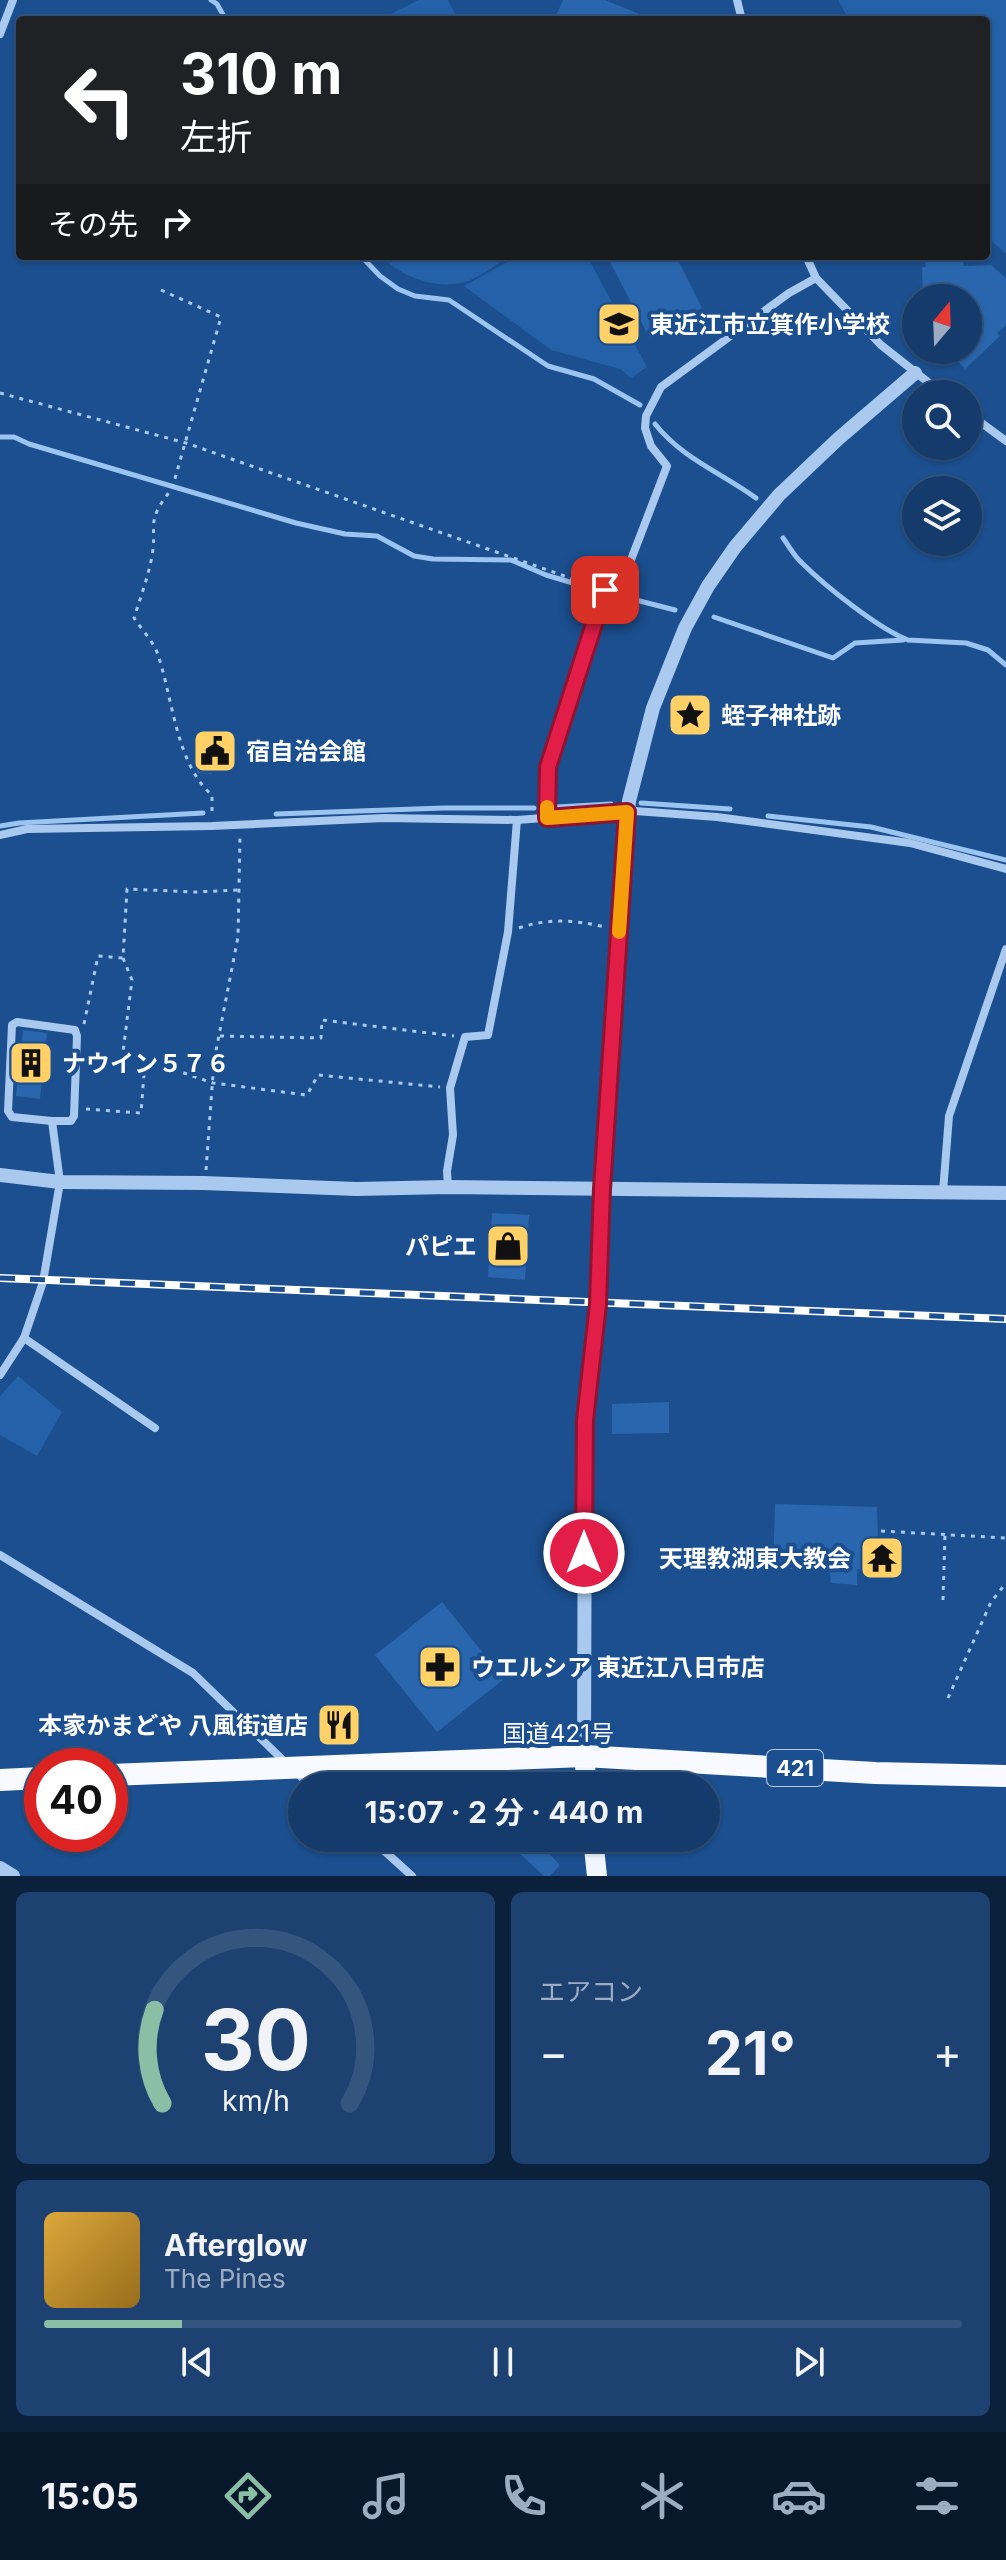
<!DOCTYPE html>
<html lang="ja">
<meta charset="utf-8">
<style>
:root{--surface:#143b6b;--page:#1d4271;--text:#f1f3f6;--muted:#9dadc1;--line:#33557e;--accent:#8abfa5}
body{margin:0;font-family:Inter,"Noto Sans JP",sans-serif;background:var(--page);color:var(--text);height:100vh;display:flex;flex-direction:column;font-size:30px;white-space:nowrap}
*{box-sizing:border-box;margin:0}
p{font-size:26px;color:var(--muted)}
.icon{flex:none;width:44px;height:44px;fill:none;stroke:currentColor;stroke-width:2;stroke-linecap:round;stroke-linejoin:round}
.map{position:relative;height:1876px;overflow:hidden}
.details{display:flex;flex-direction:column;gap:16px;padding:16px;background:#0b203b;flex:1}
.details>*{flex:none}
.top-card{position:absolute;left:16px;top:16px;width:974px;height:244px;border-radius:8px;box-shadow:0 2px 6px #0004,0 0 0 2px var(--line);background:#202124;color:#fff;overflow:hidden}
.needle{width:52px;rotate:19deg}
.controls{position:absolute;left:902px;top:284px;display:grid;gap:16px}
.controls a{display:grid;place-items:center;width:80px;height:80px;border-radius:50%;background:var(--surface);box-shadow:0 2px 6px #0004,0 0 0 2px var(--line);font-size:40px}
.speed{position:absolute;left:24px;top:1748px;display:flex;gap:16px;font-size:40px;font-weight:700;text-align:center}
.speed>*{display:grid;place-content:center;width:104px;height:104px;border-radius:50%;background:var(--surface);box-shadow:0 2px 6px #0004,0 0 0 2px var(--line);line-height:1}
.speed .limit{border:12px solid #d22;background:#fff;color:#111}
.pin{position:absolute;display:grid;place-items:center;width:68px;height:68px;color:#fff;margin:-34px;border-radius:16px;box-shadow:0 4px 12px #0006}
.me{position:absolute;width:88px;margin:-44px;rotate:0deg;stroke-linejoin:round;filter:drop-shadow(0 0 6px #0008)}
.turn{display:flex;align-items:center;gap:28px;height:168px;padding:0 32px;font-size:36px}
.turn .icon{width:104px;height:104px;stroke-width:2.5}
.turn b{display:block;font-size:56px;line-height:68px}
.then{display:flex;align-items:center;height:76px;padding:0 32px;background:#0003;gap:16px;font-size:30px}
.big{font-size:60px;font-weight:700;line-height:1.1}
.details .tile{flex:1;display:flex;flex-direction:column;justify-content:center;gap:12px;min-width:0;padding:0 28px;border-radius:12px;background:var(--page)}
.details .dial{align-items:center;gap:0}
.dial svg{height:208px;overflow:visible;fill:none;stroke:var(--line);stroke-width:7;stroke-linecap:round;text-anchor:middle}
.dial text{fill:var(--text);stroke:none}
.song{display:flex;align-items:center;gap:24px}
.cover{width:96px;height:96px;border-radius:12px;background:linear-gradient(135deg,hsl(40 70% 55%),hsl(40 70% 35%))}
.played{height:8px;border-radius:4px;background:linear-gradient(90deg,var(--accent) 15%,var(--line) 15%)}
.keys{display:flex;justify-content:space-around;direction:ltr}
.heat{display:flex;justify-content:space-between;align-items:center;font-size:44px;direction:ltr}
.details .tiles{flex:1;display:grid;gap:16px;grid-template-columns:1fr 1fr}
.tile:last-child{grid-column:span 2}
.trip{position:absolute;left:288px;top:1772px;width:432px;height:80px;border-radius:40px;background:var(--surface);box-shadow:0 2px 6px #0004,0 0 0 2px var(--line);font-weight:700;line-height:80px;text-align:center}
.menu{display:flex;height:128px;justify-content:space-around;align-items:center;background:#08182b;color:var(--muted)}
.menu .icon{width:56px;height:56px}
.menu .active{color:var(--accent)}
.menu b{font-size:36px;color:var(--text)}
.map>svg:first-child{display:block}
.green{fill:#2461a8}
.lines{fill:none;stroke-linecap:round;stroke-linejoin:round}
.stream{stroke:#9cc4f0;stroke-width:5}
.building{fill:#2a66ad}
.path{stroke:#a9c9ee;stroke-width:3;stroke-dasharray:4 6;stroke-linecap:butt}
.minor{stroke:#a9c9ee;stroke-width:8}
.tertiary{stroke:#a9c9ee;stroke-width:14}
.primary{stroke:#f0f6ff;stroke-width:20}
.trunk{stroke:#f8faff;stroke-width:22}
.rail-casing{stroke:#fff;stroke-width:8}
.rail{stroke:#1b4f8f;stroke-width:5;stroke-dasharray:15;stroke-linecap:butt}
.route-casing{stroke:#92132f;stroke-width:20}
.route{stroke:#e11d48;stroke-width:14}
.slow{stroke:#f59e0b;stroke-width:14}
.labels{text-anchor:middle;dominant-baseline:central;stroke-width:8;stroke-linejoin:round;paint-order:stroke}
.shield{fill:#1b4f8f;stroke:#bbcadd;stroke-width:2}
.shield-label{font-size:22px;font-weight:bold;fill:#fff}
.poi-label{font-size:24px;font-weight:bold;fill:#fff;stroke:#1b4f8f;text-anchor:start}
.street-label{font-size:24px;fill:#fff;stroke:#1b4f8f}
</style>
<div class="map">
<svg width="1006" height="1876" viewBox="0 0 1006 1876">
<rect width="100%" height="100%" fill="#1b4f8f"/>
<g class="green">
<path d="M419,0H448L458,20H379Z"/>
<path d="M838,0H1006V254L986,236V20H849Z"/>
<path d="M381,256H511C498,263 475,281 461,283C432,289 401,276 381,256Z"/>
<path d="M518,256H587L647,367L631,378L620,369L551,350L464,286Z"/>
<path d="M18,1376L62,1412L37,1456L0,1435V1396Z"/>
</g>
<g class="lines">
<g class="stream">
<path d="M211,0L217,4L226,20"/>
<path d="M361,256L380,276L398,289L415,296L449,300L548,366L594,379L640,405"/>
<path d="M655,424C683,459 720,472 756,498"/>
<path d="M0,437H14L29,444L296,523L345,534L377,536L414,556L433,559L511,560L546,575L583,586"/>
<path d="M783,538C789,546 794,556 802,563C825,586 879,629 908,640L966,643L988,650L1006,665"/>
<path d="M620,596L675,610"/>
<path d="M714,617L833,658L855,643L903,640"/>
<path d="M641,803L730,809"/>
<path d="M557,807L611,804"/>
<path d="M276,814L443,808H534"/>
<path d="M768,816L871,827L1006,860"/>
<path d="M0,826L19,823L203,813"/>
</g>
</g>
<g class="building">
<path d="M563,0H605L654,20H554Z"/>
<path d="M607,256H676L702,308L650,339Z"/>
<path d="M924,256H962L964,266L991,265L1006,278V325L997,333L1000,336L965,369L947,350H968V331L975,325L974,301H968V298H923L922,267H926Z"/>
<path d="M195,735L234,736V766L212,765V774L197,773Z"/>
<path d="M23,1030L47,1033L40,1099L16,1096Z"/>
<path d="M492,1213L529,1215L525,1280L488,1277Z"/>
<path d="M669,1402V1433L612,1434V1404Z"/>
<path d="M775,1504L877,1507L879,1571L857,1569V1585L831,1583L829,1569H773Z"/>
<path d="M442,1602L504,1679L437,1732L375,1655Z"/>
<path d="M503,1838H534L560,1865L550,1876H544Z"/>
</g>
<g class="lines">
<g class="path">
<path d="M161,290L221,317L172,489C143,524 159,524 151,561C147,580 140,599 134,618C142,630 154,642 158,655C173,699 176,764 212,795V816"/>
<path d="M0,393L186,443L593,586"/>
<path d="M519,928C548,918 575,920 605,927"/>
<path d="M123,958L132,980L123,1052L213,1083L307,1095L318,1075L440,1087"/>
<path d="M84,1024L98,956L123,958L127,889L195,892L239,890"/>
<path d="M220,1036L321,1038L322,1020L454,1036"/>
<path d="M86,1109L141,1113L145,1061"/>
<path d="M206,1170L214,1061L238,937L240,836"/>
<path d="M881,1531L1006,1538"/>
<path d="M943,1600L945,1534"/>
<path d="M948,1698L991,1602L1006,1583"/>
</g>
<g class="minor">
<path d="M737,0L742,20"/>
<path d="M0,34L13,0"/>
<path d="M806,256L816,278L881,345L943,394"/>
<path d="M968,413L1006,441"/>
<path d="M547,818L548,767L605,590L619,591L667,466L651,446L645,428L646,416L661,387L789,293L816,278"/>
<path d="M0,835L27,829L212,826L384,818L517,820L635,811L717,817L910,843L1006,869"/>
<path d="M448,1187L447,1171L453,1135L450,1088L465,1037L488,1035L508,932L517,820"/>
<path d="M943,1192L949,1116L1006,949"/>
<path d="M24,1338L155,1428"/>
<path d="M0,1375L24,1338L43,1282L60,1182L52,1121L12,1117L8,1111L12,1025L17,1022L75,1030L77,1036L74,1116L71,1121H52"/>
<path d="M0,1555L193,1673L286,1763"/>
<path d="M296,1772L311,1786"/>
<path d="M370,1838L412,1876"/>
</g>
<g class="tertiary">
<path d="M0,1175L60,1182L203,1183L356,1189L448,1187L1006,1193"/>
<path d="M584,1756L585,1420L598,1304L603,1167L629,801L653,708L685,628L708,586L735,547L779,495L838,439L915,373"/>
<path d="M0,1868L13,1876"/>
</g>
<g class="primary">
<path d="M584,1756L587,1786"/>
<path d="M593,1838L597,1876"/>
</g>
<g class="trunk">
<path d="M110,1775L584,1756L875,1773L1006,1776"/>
<path d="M0,1780L42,1778"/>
</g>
<g class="rail-casing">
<path id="rail" d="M0,1278L1006,1319"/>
</g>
<use href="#rail" class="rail"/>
</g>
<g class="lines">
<g class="route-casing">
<path id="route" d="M584,1553L585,1420L598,1304L602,1189L627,812L547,818L548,767L605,590"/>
</g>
<use href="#route" class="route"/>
<path class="slow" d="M547,807V818L627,812L619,932"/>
</g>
<defs>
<g id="school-square" transform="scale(2.3)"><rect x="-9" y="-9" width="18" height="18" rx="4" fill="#ffd166" stroke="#1b4f8f"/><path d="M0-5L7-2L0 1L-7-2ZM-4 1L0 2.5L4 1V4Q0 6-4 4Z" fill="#111"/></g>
<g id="sight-square" transform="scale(2.3)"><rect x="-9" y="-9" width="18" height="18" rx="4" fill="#ffd166" stroke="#1b4f8f"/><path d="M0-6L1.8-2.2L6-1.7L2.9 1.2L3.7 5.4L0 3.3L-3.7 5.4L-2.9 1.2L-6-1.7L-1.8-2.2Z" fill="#111"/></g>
<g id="civic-square" transform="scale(2.3)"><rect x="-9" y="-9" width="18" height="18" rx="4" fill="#ffd166" stroke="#1b4f8f"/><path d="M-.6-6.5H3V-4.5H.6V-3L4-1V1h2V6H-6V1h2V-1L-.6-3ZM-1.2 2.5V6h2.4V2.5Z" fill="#111"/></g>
<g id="building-square" transform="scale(2.3)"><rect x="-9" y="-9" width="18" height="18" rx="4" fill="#ffd166" stroke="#1b4f8f"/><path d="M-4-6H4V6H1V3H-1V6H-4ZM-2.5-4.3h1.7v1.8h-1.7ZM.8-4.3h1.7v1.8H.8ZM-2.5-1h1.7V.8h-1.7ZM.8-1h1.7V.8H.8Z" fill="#111"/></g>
<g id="shop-square" transform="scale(2.3)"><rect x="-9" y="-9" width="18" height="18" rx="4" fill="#ffd166" stroke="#1b4f8f"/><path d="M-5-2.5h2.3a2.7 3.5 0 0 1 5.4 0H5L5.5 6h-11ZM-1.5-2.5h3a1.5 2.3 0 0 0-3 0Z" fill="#111"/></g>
<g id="temple-square" transform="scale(2.3)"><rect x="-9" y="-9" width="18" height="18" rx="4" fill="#ffd166" stroke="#1b4f8f"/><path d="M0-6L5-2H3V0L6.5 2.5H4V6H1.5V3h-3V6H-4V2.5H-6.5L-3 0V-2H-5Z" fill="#111"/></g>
<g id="pharmacy-square" transform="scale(2.3)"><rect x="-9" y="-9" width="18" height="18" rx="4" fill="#ffd166" stroke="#1b4f8f"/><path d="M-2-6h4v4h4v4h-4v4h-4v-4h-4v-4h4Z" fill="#111"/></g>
<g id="restaurant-square" transform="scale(2.3)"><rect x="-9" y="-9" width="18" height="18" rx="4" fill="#ffd166" stroke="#1b4f8f"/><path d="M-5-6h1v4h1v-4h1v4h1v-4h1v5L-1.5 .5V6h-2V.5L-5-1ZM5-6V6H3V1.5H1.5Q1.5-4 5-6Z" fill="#111"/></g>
</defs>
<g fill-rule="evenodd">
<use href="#school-square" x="619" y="324"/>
<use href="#sight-square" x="690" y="715"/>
<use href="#civic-square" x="215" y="751"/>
<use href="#building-square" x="31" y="1063"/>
<use href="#shop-square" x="508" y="1246"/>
<use href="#temple-square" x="882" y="1558"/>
<use href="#pharmacy-square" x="440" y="1667"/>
<use href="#restaurant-square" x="339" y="1725"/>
</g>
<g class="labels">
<rect class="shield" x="767" y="1750" width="56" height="36" rx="6"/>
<g class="shield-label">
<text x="795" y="1768">421</text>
</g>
<g class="poi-label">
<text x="650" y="324">東近江市立箕作小学校</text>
<text x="721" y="715">蛭子神社跡</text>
<text x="246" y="751">宿自治会館</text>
<text x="62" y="1063">ナウイン５７６</text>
<text x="477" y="1246" text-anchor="end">パピエ</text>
<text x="851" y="1558" text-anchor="end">天理教湖東大教会</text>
<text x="471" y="1667">ウエルシア 東近江八日市店</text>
<text x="308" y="1725" text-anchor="end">本家かまどや 八風街道店</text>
</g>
<g class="street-label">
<text x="558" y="1733">国道421号</text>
</g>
</g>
</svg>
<div class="controls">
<a><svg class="needle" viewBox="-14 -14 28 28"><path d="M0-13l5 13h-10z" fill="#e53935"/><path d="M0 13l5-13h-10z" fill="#9dadc1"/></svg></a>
<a><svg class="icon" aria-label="search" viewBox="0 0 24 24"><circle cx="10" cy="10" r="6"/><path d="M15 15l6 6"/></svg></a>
<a><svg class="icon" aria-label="layers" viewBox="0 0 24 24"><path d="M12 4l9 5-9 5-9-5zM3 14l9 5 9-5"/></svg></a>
</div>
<div class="speed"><div class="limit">40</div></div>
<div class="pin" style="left:605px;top:590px;background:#d93025"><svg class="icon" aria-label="arrive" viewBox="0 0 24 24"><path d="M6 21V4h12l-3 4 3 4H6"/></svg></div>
<svg class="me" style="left:584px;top:1553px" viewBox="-20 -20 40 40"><circle r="17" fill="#e11d48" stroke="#fff" stroke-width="3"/><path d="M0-11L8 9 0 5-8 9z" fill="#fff"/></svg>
<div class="trip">15:07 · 2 分 · 440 m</div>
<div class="top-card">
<div class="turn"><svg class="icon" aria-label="left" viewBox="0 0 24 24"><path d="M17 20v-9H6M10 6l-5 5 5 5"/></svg><div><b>310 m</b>左折</div></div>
<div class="then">その先<svg class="icon" aria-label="right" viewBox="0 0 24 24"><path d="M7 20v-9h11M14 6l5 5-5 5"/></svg></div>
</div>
</div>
<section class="details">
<div class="tiles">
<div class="tile dial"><svg viewBox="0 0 100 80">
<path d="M14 69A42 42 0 1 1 86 69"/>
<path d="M14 69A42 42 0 0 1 11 33" stroke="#8abfa5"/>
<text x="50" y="56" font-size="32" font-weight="700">30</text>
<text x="50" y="72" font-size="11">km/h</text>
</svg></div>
<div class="tile"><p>エアコン</p>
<div class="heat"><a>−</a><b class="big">21°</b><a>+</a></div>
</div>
<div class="tile">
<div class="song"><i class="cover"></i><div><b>Afterglow</b><p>The Pines</p></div></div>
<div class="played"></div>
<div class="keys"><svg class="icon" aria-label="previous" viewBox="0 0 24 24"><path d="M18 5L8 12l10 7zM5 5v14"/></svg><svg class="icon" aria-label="pause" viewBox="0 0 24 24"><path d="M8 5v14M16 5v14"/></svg><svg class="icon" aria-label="next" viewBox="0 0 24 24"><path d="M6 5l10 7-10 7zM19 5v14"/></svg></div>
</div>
</div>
</section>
<nav class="menu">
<b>15:05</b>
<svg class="icon active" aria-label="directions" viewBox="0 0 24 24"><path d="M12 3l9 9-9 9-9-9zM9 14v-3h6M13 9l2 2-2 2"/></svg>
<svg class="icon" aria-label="music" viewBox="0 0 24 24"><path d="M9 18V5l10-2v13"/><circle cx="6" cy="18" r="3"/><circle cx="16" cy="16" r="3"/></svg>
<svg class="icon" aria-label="phone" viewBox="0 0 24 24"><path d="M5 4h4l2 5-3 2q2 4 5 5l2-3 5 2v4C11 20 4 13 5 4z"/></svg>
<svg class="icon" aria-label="climate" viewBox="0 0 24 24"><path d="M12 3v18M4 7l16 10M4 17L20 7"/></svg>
<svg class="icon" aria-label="car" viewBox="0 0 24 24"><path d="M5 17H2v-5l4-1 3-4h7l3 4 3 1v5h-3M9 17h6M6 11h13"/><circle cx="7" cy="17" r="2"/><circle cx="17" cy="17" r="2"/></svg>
<svg class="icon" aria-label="filters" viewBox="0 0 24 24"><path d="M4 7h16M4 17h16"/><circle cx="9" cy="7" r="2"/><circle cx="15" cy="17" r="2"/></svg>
</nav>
